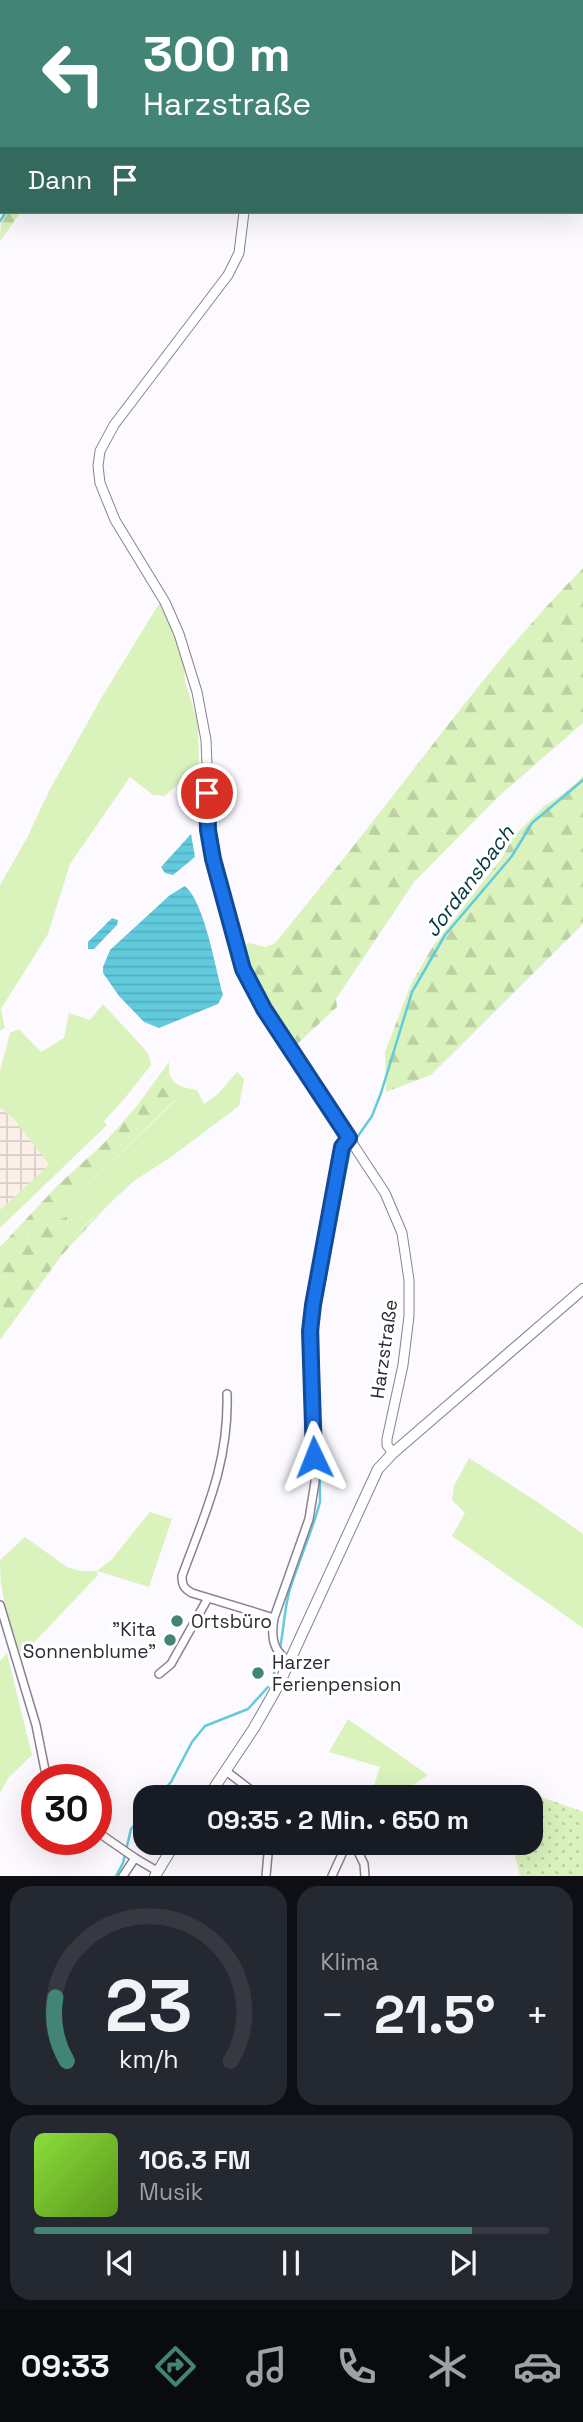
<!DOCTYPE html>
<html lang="de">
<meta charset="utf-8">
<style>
:root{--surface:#171b24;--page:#242831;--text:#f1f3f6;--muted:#9ea1a6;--line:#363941;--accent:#428475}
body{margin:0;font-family:"Space Grotesk",sans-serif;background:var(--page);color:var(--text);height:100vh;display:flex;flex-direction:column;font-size:26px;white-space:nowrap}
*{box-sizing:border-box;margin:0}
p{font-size:23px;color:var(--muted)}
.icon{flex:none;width:38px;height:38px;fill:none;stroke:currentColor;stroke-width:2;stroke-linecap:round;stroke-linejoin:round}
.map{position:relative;height:1876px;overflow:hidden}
.details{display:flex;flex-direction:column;gap:10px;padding:10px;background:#0d0f14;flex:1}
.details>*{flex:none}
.hud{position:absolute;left:0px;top:0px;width:584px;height:214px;box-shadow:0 7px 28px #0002;background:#428475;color:#fff;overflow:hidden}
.speed{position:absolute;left:21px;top:1764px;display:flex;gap:14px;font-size:35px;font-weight:700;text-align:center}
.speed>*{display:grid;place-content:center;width:91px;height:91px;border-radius:50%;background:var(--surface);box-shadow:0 7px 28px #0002;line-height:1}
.speed .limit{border:10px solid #d22;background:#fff;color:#111}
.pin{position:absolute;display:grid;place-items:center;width:60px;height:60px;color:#fff;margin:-30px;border:4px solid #fff;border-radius:50%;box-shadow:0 2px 7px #0007}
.me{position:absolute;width:77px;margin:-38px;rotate:358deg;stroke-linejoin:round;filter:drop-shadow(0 0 5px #0008)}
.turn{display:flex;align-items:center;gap:24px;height:147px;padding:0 28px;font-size:32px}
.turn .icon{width:91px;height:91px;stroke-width:2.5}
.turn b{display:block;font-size:49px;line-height:60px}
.then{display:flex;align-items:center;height:66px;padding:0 28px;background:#0003;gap:14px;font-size:26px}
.big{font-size:52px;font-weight:700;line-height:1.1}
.details .widget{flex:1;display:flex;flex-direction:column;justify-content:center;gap:10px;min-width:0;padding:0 24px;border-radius:21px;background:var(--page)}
.details .dial{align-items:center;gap:0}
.dial svg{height:182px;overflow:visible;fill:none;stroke:var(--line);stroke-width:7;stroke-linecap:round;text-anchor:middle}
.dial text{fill:var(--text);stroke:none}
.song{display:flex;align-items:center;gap:21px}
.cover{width:84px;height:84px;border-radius:10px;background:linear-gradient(135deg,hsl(90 70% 55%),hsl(90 70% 35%))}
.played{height:7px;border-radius:4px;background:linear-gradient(90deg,var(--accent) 85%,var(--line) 85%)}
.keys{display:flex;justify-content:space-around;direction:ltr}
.heat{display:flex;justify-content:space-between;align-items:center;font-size:38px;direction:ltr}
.details .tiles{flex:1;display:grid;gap:10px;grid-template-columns:1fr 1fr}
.widget:last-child{grid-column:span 2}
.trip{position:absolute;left:133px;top:1785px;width:410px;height:70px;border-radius:21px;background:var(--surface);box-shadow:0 7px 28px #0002;font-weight:700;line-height:70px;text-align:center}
.menu{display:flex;height:112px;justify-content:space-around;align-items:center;background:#090b0e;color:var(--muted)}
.menu .icon{width:49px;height:49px}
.menu .on{color:var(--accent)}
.menu b{font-size:32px;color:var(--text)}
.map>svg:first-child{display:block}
.industrial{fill:url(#industrial-grid)}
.grass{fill:#daf3bd}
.forest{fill:url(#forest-firs)}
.garden{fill:url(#garden-dots)}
.water{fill:url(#water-rules)}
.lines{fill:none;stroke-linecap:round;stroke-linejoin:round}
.stream{stroke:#61cbdd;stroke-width:2.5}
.minor-casing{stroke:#8c7f93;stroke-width:10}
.tertiary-casing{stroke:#8c7f93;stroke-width:11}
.secondary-casing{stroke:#8c7f93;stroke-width:12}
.minor{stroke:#fff;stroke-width:7}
.tertiary{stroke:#fff;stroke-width:9}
.secondary{stroke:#fff;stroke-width:10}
.route-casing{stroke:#114b97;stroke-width:18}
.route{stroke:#1a73e8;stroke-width:12}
.poi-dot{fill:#428475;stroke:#fff;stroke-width:2.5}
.labels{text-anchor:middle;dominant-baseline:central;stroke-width:6;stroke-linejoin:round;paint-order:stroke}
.street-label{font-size:19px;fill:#302a33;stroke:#fff}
.poi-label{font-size:19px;fill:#302a33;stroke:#fff;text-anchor:start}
.water-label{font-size:21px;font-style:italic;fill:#02373e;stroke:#fff}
</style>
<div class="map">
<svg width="583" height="1876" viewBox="0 0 583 1876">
<defs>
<pattern id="industrial-grid" width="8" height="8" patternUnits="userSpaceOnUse" patternTransform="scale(1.75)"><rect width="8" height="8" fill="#fcefe7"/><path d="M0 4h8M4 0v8" fill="none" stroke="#d8cdc7"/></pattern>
<pattern id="forest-firs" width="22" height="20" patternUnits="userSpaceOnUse" patternTransform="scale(1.75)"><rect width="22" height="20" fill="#daf3bd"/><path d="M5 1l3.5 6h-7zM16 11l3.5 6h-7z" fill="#bbd0a3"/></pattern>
<pattern id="garden-dots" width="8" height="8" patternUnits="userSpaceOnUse" patternTransform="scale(1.75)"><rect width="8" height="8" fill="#daf3bd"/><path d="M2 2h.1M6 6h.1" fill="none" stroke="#bbd0a3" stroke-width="1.8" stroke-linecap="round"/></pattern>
<pattern id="water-rules" width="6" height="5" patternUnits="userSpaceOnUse" patternTransform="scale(1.75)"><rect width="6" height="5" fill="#61cbdd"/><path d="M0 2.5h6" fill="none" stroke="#55aebe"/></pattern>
</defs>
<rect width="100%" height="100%" fill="#fdfaff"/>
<path class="industrial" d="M0,1108L14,1119L48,1163L47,1167L0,1210Z"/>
<g class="grass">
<path d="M160,602L175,636L184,664L185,681L198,722L199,765L165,796L153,795L130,777L70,864L48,934L1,1009L5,1028L0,1031V885L27,838L49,791L102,697Z"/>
<path d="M103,1004L148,1053L151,1065L125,1098L104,1121L107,1125L0,1228V1210L47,1167L48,1163L14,1119L0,1108V1071L10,1033L19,1029L41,1052L64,1038L69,1013L90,1020Z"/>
<path d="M169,1072C173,1087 183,1087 197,1090L204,1104L217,1095L237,1072L244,1079L239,1106L171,1157L134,1181L108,1205L99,1206L93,1217L74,1235L68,1228L67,1218L28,1239L29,1228L51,1210H62L175,1101L163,1084Z"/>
<path d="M469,1458L536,1501L583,1534V1628L452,1536L465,1513L452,1500L454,1486Z"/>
<path d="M150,1512L172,1519L149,1587L97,1571L98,1575L26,1651L20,1652C8,1617 0,1598 0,1560L25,1537L67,1567L81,1571H97L112,1559Z"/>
<path d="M7,1653L32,1755L9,1777L0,1793V1661Z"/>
<path d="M348,1719L428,1775L396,1797H370L380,1767L329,1752Z"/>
</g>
<g class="forest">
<path d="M2,199V212H21L0,241Z"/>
<path d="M583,568V723L498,797L414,882L336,999L337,1007L295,1046C271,1011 254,988 243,947L249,943L266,947L275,943C303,908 332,874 359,839C432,747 500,652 583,568Z"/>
<path d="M583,776V924L431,1075L386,1092L385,1052L411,984L433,946L503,856L513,837L544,806L566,792Z"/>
<path d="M169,1062V1072L163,1084L175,1100L62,1210H51L29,1228L28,1239L55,1221L67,1217L68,1228L74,1235L93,1218L98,1206L108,1205L61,1256L0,1340V1247L57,1186L104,1143L136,1107Z"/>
</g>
<path class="garden" d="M508,1785L583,1812V1876H520L512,1843H530V1797H501L499,1791Z"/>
<g class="water">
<path d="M191,834L195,857L173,875L165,873L161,867Z"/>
<path d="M185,886C205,903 215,968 223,995L218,1004L159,1028L144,1022L119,996L103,973V967L110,950L170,895Z"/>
<path d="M112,918L118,920L117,925L94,949H88V942Z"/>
</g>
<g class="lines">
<g class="stream">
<path d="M138,2L139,0"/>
<path d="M0,221L6,212"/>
<path d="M358,1136L372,1116L381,1093L412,992L445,935L512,856L532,823L583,780"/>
<path d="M280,1648C284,1629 284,1609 290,1589C299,1560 312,1532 320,1502L318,1311L350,1150"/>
<path d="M273,1677L279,1655"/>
<path d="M158,1797L171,1782L192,1742L205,1726L248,1709L268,1687"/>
<path d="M116,1876L123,1863L131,1829L145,1813"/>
</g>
<g class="minor-casing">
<g id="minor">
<path d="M227,1394C229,1464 205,1513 182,1576C182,1585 184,1589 192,1593L274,1618"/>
<path d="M0,1605L36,1725L47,1780"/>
<path d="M290,1661C272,1652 271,1636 274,1618L309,1519L315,1482L311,1318L342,1147L349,1137"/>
<path d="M159,1674L171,1664L208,1598"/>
<path d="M226,1771L260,1797"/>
<path d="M96,1831L135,1858L157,1871"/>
<path d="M354,1843L364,1864L365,1876"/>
<path d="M123,1876L135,1858"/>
<path d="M266,1876L269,1843"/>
<path d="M332,1876L347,1843"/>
</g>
</g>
<g class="tertiary-casing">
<g id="tertiary">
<path d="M257,2V0"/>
<path d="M244,212L239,253L228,275L114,425L100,451L98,466L100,483L115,520L165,602L179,634L197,692L206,740L210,841L218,881L243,969L264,1009L385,1193L402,1233L409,1280V1316L403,1365L387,1439V1445L393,1453"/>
</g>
</g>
<g class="secondary-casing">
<g id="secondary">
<path d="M208,1797L254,1728L279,1684L378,1469L393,1453L583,1289"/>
<path d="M155,1876L175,1843"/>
</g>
</g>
<use href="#minor" class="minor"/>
<use href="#tertiary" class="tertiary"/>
<use href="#secondary" class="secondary"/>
</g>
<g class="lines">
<g class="route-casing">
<path id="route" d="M207,793L208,830L213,859L243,969L264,1009L349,1138L342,1147L313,1305L310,1331L314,1457"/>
</g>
<use href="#route" class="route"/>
</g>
<g class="poi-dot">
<circle cx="177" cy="1621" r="7"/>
<circle cx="170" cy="1640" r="7"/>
<circle cx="258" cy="1673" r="7"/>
</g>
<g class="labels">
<g class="street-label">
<text transform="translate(384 1349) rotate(-82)">Harzstraße</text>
</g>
<g class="poi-label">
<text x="191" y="1621">Ortsbüro</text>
<text x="156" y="1629" text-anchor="end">"Kita<tspan x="156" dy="22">Sonnenblume"</tspan></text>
<text x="272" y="1662">Harzer<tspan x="272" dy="22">Ferienpension</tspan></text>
</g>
<g class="water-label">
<text transform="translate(469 881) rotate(-53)">Jordansbach</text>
</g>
</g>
</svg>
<div class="speed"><div class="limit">30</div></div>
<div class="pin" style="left:207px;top:793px;background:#d93025"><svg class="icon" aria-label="arrive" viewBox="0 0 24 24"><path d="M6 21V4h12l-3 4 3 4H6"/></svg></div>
<svg class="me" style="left:314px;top:1457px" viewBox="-20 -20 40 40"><path d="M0-17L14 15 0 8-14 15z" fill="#1a73e8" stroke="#fff" stroke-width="4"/></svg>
<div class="trip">09:35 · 2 Min. · 650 m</div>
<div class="hud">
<div class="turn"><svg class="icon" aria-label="left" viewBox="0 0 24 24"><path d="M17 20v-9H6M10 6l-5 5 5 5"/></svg><div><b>300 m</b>Harzstraße</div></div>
<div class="then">Dann<svg class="icon" aria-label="arrive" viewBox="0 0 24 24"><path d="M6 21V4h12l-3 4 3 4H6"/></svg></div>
</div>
</div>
<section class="details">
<div class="tiles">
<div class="widget dial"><svg viewBox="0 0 100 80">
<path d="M14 69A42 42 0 1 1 86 69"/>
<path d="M14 69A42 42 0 0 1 9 41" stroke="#428475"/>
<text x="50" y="56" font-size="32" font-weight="700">23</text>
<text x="50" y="72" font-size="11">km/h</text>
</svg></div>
<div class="widget"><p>Klima</p>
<div class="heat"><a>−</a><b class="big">21.5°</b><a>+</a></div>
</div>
<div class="widget">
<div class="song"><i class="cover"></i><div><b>106.3 FM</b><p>Musik</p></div></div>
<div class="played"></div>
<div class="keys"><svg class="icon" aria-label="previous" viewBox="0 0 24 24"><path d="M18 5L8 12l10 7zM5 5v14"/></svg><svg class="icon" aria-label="pause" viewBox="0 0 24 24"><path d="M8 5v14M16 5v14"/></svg><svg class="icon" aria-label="next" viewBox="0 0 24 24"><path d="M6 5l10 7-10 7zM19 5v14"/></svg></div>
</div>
</div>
</section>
<nav class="menu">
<b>09:33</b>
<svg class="icon on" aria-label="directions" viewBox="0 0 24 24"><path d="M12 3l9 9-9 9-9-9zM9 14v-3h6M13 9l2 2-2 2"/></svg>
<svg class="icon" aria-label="music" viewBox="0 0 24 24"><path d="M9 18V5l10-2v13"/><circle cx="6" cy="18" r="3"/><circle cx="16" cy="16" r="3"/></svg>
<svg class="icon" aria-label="phone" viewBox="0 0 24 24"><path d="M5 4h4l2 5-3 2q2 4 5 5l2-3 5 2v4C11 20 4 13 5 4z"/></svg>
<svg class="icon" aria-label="climate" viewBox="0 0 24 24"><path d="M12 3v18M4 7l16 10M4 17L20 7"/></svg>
<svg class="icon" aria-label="car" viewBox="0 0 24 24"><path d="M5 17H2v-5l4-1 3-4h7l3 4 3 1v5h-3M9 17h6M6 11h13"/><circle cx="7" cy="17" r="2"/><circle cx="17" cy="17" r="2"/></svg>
</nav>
